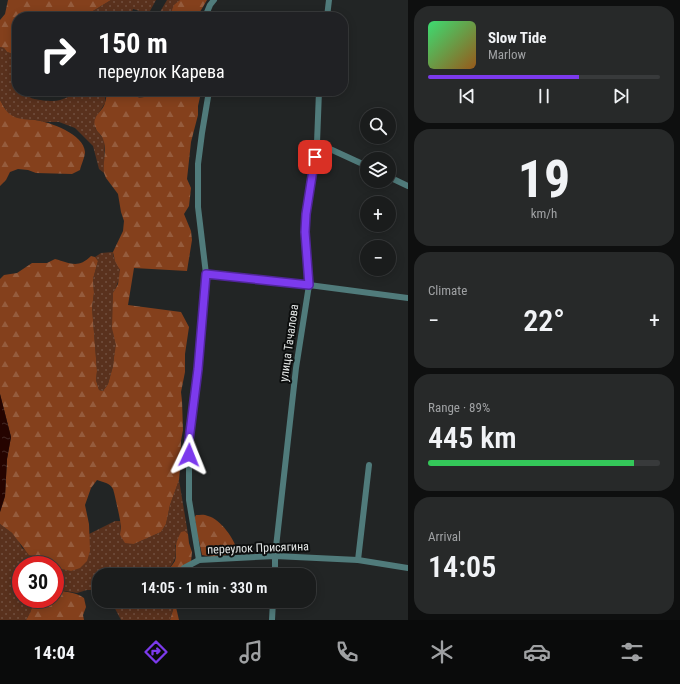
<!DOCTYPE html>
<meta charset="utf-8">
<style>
:root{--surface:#1a1c1c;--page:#272929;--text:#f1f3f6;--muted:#9fa1a3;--line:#383a3b;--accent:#7c3aed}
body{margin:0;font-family:"Roboto Condensed",sans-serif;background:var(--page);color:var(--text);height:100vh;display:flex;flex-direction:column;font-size:15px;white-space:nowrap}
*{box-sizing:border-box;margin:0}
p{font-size:13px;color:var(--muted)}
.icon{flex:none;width:22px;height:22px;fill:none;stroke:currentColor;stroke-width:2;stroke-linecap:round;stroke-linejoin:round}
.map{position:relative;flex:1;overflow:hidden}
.side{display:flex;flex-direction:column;gap:6px;padding:6px;background:#0e0f0f;width:272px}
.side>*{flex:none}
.top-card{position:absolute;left:12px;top:12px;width:336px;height:84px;border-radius:16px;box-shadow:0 2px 10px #0003,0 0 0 1px var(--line);background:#202124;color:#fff;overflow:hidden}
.tools{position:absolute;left:360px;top:108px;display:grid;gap:8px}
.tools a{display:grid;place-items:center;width:36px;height:36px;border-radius:50%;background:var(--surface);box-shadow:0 2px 10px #0003,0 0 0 1px var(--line);font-size:20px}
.speed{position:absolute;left:12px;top:556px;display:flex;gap:8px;font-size:20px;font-weight:700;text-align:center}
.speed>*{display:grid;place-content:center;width:52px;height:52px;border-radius:50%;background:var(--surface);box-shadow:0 2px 10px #0003,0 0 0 1px var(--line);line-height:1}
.speed .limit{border:6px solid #d22;background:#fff;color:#111}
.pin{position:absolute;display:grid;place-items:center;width:34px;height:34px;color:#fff;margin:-17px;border-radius:8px;box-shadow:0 2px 6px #0006}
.me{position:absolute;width:44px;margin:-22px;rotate:2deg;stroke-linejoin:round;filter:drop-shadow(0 0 3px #0008)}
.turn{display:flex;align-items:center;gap:14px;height:84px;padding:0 20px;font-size:18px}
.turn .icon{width:52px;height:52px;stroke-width:2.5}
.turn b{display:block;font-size:28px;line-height:34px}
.big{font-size:30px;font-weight:600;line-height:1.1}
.side .tile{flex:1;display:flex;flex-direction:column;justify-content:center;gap:6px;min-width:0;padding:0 14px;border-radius:16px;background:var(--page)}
.side .dial{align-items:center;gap:0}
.dial b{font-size:52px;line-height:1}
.song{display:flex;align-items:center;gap:12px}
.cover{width:48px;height:48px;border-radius:6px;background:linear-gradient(135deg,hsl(140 70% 55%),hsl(30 70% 35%))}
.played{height:4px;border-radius:2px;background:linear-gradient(90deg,var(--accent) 65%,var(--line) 65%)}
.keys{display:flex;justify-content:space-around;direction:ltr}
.heat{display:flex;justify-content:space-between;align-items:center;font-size:22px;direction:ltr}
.charge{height:6px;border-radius:3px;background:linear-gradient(90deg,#34c759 89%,var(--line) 0)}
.trip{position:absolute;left:92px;top:568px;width:224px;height:40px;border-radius:16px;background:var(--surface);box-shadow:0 2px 10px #0003,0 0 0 1px var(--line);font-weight:600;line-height:40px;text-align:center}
.menu{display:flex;height:64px;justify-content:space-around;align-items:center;background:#0a0b0b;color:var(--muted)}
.menu .icon{width:28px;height:28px}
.menu .on{color:var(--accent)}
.menu b{font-size:18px;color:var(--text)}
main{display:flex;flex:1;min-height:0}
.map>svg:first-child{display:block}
.green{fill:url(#green-dots)}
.forest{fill:url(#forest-firs)}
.water{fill:url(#water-ripples)}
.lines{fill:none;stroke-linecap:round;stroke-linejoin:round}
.minor{stroke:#507b7b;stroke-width:6}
.route-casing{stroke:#51269a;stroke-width:10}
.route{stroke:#7c3aed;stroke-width:7}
.labels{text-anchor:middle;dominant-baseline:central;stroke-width:4;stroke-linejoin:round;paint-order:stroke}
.street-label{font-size:12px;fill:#e3e6e5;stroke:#0c0e0e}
</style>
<main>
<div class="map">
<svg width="408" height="620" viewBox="0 0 408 620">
<defs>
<pattern id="green-dots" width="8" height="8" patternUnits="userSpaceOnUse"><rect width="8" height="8" fill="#59311d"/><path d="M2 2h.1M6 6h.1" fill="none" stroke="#714f3e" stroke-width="1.8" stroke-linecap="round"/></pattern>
<pattern id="forest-firs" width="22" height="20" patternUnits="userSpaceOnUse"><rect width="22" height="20" fill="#84401c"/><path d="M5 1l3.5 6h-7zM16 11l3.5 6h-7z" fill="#955c3d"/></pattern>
<pattern id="water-ripples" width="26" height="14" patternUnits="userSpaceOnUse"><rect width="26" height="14" fill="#250400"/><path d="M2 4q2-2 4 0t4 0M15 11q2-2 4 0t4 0" fill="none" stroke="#442925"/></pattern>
</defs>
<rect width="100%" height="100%" fill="#222525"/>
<g class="green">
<path d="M111,0H156L150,11L146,13L133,9L130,17H83Z"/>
<path d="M167,0H180L172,10L169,17H157Z"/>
<path d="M0,47L4,48L7,52L13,54L17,61V76L15,78C15,83 17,86 17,91C24,91 28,98 34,99C39,100 47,101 53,101C63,101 71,94 81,94C88,93 93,97 98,91H108L105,98V103L95,119V128L104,140V173L99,169L93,146L75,128L59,122H44L37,120L18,119L9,115L0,100Z"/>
<path d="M131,91H148L144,97L139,98Z"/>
<path d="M113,252C113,260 119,264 120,271C121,280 114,288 113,297L117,345L114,357L113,366L108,384L103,391L99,390L96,380L97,371L92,307L94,293L93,279L98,261L95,257L101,253Z"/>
<path d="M179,480L188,534L185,531L175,546C178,563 170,562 167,575H99V594L91,590H87L77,593L59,590L55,588V565H21V599H35L30,613L26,620H0V524L12,533L18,540L22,548L38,557L47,558L54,564L89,542V534L115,521H121L120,535L134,544L161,532L166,524L170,505Z"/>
<path d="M111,601H175L170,620H121Z"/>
</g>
<g class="forest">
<path d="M8,0H111L83,17H17V61L13,54L7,52L4,48L0,47V20L5,14Z"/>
<path d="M180,0H207L197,17H169L174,5Z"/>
<path d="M108,91H131L139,98L144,97L148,91H198L200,97L198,106V115L191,142L187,179L191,188L189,206L184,214L191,231L192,240L187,271L134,268L128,305L181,312L189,327L185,354V372L181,392L182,401L183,430L181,441L180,469L179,480L170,505L166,524L161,532L134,544L125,543L120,535C120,532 121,529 121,526C121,523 114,491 113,489C110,483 103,482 97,480L91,488L85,505L89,524L90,551L87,561L80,568L71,571L62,569L47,558L29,555L12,533L0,524V512L5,496L7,459L11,437L0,394V279L4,275L17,273L32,263H47L55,259C70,263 78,269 91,256L95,257L98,261L93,279L94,293L92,307L97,371L96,380L99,390L103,391L108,384L113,366L114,357L116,345L112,328L113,297V293L118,284L120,270L115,261L113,252L123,231L124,221L121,212L118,194L106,178L104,173C103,163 106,151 104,142C103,136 98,133 96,129C90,116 103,112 105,103C106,99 106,96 108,91Z"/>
<path d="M0,100C3,105 6,112 11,115C18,120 27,119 35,120C50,122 84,134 85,152C85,157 81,165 80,170L72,174L36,173L28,170L18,169L10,172L6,180L0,186Z"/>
<path d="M196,515C200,515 204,514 208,516C220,519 235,539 237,551L234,554L212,557L202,555L199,541L195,533L196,523L194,519Z"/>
<path d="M185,531L188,534L189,543L192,552L191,562L194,571L190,575H167C168,569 172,566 175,561C177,555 175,550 176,545C177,540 179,536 181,532Z"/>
<path d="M55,588C65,594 73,590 84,598L86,607L83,615L84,620H26L30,613L35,599H55Z"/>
<path d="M175,603L179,620H170Z"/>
</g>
<path class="water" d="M0,394L11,437L7,459L5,496L0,512Z"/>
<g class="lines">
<g class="minor">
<path d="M205,17L210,5L214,0"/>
<path d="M327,17L329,0"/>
<path d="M317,143L367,166"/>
<path d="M389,177L408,186"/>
<path d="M206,274L309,285L408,298"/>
<path d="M199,560L189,500V440L198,369L206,274L198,207V164L202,133L209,91"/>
<path d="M358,560L369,465"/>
<path d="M184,568L199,560L275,556L358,560L408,568"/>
<path d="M275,575V556L296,368L309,285L305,232L306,214L317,143L319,91"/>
<path d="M272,620L273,601"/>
</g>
</g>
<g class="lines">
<g class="route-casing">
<path id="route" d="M189,455V440L198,369L206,274L309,285L305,232L306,214L315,157"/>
</g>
<use href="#route" class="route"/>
</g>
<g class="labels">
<g class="street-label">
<text transform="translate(289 343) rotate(-82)">улица Тачалова</text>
<text transform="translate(258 548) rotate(-2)">переулок Присягина</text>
</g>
</g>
</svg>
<div class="tools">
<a><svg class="icon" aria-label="search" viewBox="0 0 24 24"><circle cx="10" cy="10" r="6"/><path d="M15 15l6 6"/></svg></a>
<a><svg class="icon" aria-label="layers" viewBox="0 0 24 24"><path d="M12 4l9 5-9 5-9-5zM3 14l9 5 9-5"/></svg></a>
<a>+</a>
<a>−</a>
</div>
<div class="speed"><div class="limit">30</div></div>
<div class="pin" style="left:315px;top:157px;background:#d93025"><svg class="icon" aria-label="arrive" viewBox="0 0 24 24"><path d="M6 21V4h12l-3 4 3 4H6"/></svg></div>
<svg class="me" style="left:189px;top:455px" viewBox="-20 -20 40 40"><path d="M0-17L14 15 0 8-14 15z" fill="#7c3aed" stroke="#fff" stroke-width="4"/></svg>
<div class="trip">14:05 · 1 min · 330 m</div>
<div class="top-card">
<div class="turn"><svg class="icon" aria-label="right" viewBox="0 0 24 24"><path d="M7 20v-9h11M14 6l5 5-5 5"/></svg><div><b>150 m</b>переулок Карева</div></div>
</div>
</div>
<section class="side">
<div class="tile">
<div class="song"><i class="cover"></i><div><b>Slow Tide</b><p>Marlow</p></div></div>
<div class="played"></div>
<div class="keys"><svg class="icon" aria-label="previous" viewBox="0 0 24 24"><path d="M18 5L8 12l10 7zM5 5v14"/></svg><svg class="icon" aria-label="pause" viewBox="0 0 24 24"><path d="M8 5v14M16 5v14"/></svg><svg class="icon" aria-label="next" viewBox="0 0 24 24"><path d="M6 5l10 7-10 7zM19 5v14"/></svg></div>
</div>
<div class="tile dial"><b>19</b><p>km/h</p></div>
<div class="tile"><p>Climate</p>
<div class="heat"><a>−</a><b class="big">22°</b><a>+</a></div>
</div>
<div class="tile"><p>Range · 89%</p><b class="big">445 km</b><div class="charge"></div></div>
<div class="tile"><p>Arrival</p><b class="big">14:05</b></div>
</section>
</main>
<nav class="menu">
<b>14:04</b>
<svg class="icon on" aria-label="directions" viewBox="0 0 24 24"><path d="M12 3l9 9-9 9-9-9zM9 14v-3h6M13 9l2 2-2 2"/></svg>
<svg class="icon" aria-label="music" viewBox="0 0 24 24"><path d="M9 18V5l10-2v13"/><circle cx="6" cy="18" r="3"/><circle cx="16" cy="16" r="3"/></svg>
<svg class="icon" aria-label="phone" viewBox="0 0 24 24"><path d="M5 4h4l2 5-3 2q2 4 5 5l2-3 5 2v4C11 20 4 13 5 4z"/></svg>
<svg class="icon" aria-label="climate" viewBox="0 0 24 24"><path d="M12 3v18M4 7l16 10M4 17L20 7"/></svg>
<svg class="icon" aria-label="car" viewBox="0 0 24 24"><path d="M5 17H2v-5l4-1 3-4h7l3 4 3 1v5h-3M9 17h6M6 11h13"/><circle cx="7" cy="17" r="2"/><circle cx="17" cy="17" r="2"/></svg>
<svg class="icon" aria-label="filters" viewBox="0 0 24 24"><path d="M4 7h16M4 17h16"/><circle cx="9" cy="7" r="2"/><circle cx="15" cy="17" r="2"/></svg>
</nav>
